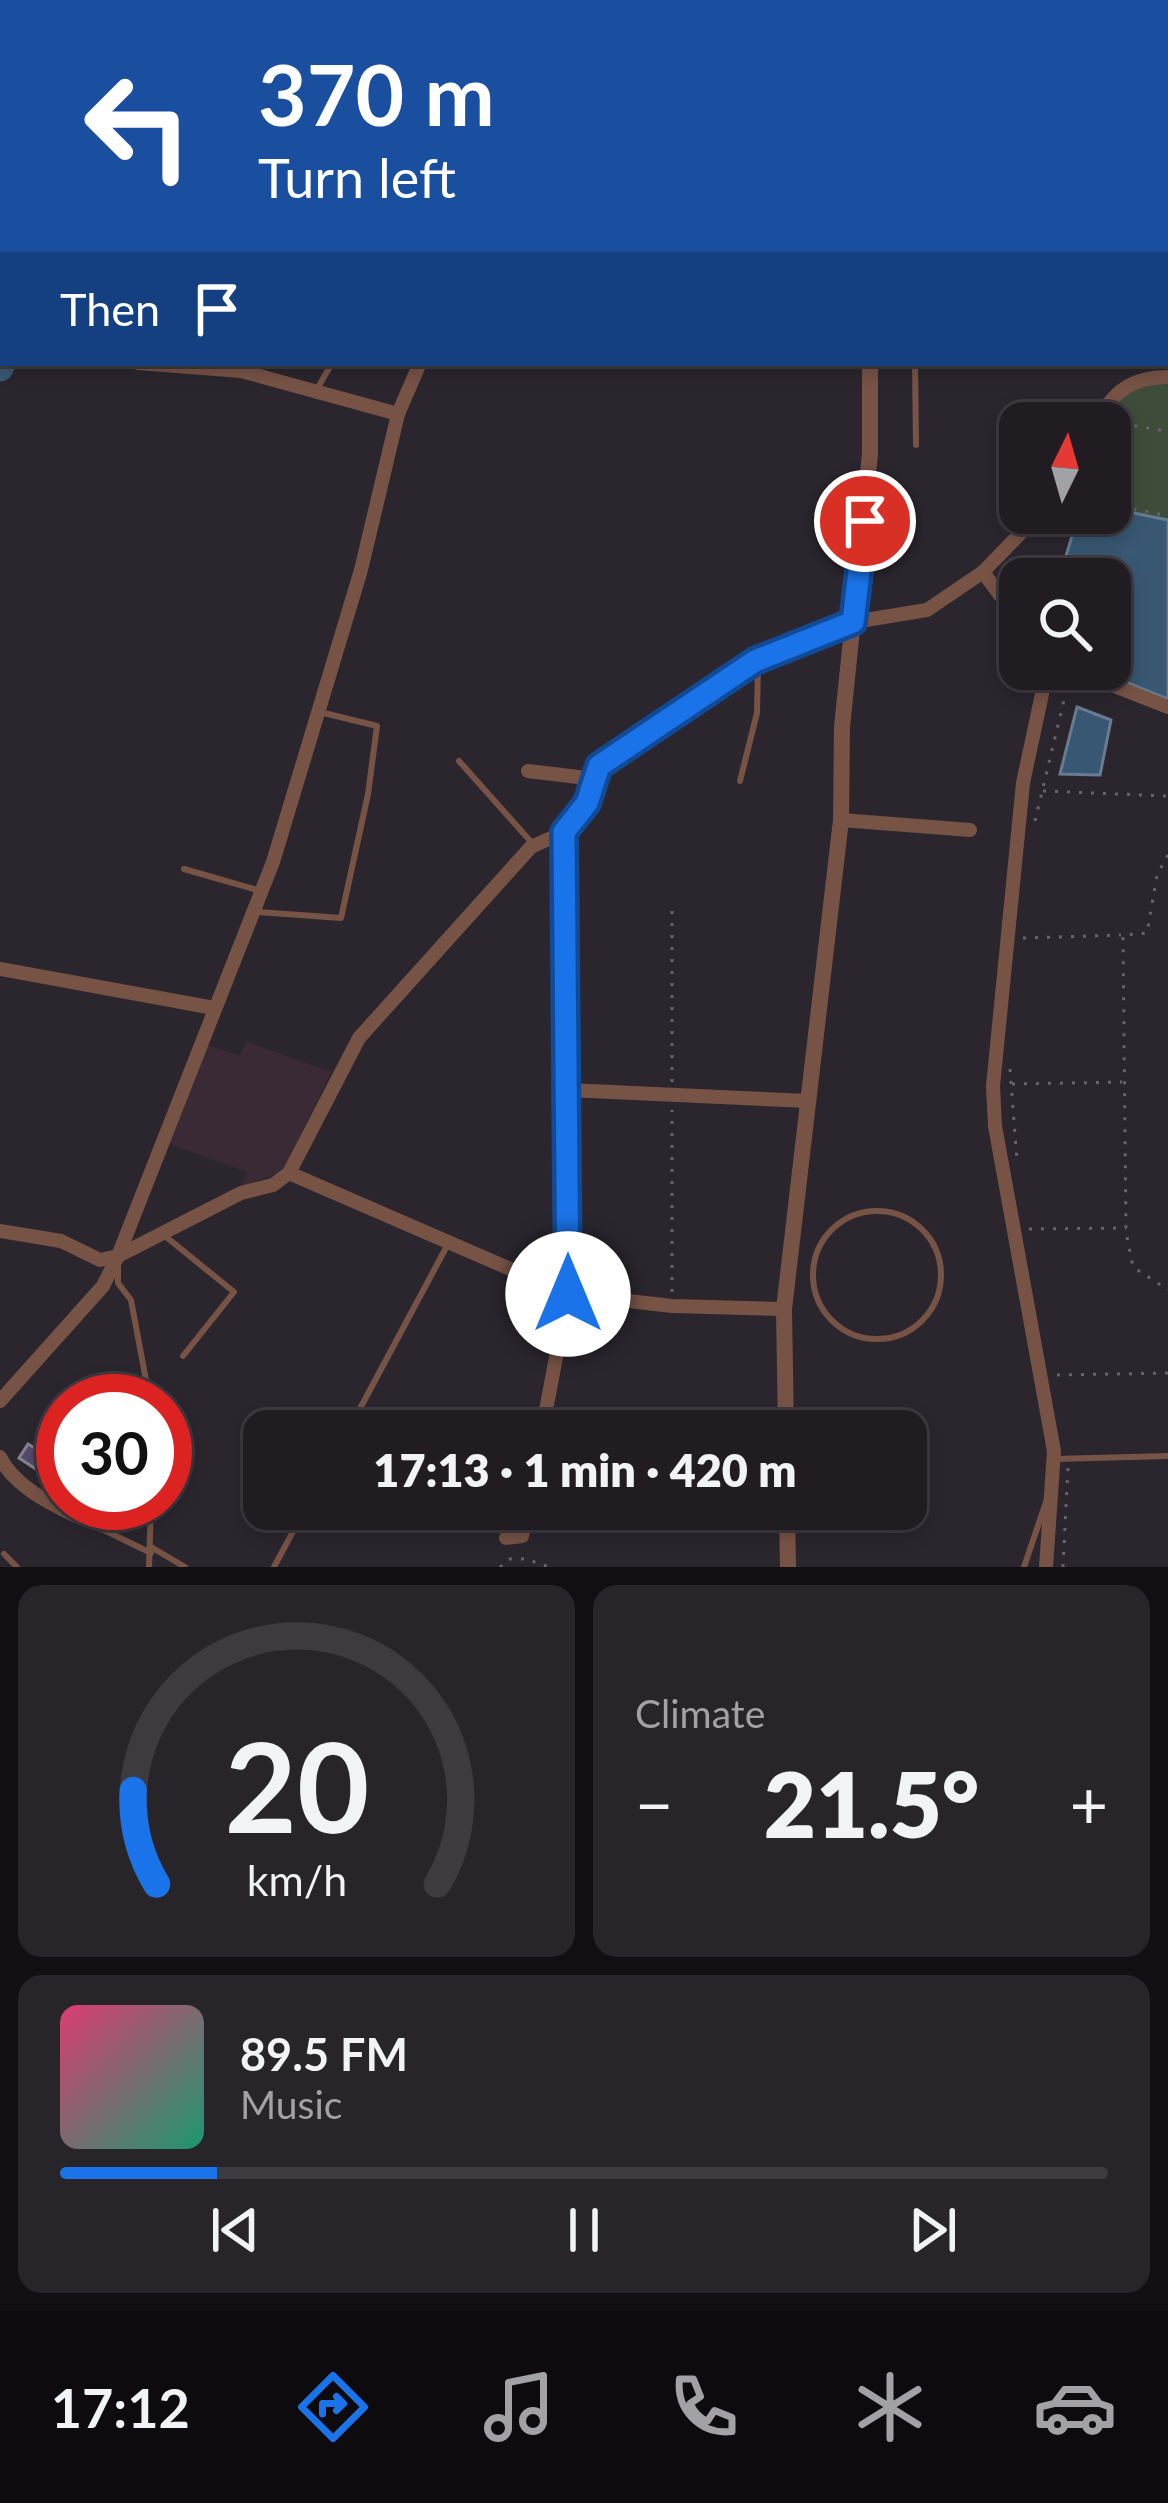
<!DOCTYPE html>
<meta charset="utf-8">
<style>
:root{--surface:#201c22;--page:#28252a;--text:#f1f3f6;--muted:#a2a1a5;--line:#3d3a40;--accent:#1a73e8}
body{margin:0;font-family:Lato,sans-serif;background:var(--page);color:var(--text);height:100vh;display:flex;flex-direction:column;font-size:45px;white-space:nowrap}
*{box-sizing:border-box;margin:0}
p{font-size:39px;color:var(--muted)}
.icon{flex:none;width:66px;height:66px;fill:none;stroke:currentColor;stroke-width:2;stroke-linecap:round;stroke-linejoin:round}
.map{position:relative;height:1567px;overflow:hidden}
.details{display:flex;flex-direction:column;gap:18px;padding:18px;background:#120f13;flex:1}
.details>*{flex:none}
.hud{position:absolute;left:0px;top:0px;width:1170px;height:366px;box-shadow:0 6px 18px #0003,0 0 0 3px var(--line);background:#1a4fa0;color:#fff;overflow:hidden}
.needle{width:78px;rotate:5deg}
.tools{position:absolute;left:999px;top:402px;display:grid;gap:24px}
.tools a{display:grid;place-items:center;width:132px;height:132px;border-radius:24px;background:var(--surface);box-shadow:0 6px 18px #0003,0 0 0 3px var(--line);font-size:60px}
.speed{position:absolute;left:36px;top:1374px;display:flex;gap:24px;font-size:60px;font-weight:700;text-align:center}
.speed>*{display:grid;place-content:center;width:156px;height:156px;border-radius:50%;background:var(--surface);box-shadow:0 6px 18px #0003,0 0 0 3px var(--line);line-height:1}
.speed .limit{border:18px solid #d22;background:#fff;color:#111}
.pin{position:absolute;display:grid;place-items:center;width:102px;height:102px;color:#fff;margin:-51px;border:6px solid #fff;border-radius:50%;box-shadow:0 3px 12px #0007}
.me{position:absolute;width:132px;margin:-66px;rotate:0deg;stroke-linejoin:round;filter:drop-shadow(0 0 9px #0008)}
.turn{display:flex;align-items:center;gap:42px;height:252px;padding:0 60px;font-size:54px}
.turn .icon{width:156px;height:156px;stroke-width:2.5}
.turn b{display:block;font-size:84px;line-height:102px}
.then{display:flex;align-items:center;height:114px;padding:0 60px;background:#0003;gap:24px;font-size:45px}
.big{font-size:90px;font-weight:800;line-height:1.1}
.details .card{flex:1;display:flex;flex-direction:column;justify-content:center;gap:18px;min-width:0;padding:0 42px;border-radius:24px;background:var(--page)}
.details .dial{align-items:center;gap:0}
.dial svg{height:312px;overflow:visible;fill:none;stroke:var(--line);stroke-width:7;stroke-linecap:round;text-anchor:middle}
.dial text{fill:var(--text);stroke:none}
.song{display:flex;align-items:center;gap:36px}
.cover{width:144px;height:144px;border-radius:18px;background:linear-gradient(135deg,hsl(340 70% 55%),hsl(160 70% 35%))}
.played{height:12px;border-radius:6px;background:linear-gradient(90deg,var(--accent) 15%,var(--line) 15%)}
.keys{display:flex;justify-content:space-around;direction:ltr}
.heat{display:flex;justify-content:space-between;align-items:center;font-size:66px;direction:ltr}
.details .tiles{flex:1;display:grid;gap:18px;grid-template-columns:1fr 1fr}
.card:last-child{grid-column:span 2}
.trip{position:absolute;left:243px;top:1410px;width:684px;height:120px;border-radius:24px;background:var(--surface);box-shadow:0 6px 18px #0003,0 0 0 3px var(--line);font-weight:800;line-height:120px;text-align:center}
.tabs{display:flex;height:192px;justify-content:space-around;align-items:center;background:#0d0b0e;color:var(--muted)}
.tabs .icon{width:84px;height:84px}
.tabs .on{color:var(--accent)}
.tabs b{font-size:54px;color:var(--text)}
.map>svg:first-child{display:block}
.education{fill:#392a36}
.green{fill:#3e4d3a}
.water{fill:#385772;stroke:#677c91;stroke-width:3}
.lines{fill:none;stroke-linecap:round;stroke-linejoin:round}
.river{stroke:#385772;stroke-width:27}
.building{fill:#544b6e;stroke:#86848f;stroke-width:3}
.path{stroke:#68646b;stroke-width:3;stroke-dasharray:3 9;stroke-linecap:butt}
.service{stroke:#775346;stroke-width:6}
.minor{stroke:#775346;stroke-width:14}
.tertiary{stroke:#775346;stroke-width:16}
.rail{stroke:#99959c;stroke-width:4.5}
.route-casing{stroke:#114b97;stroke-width:30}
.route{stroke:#1a73e8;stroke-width:21}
</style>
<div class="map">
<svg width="1168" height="1567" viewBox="0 0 1168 1567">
<rect width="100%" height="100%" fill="#2b262e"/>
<path class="education" d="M246,1041L331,1072L283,1171L241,1187L247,1172L166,1143L208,1045L240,1056Z"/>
<path class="green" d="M1168,383V519L1110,508V423H1101C1116,395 1135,384 1168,383Z"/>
<g class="water">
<path d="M1110,508L1168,520V699L1093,669H1110V579H1059L1079,513H1110Z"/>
<path d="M1077,707L1111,720L1100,775L1060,774Z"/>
</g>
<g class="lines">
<g class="river">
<path d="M235,3L236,0"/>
<path d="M0,212L3,206"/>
<path d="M0,368L3,360"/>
</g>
</g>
<path class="building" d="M28,1444L55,1460L45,1475L19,1458Z"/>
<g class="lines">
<g class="path">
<path d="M514,0L515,3"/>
<path d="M93,3L100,0"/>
<path d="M141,3V0"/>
<path d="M183,3L185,0"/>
<path d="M205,3L207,0"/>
<path d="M289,3L290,0"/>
<path d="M370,3L371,0"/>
<path d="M0,119L3,116"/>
<path d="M0,138L3,141"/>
<path d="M1111,427L1124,424L1168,431"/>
<path d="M1110,504L1168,516"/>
<path d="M1043,791L1168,796"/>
<path d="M1035,821L1064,700"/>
<path d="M1168,855L1157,875L1147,933L1123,935L1126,1232L1133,1267L1168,1290"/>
<path d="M1023,938L1121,935"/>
<path d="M1010,1069L1017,1161"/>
<path d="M672,1082V903"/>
<path d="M1012,1084L1122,1082"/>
<path d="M1029,1229L1126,1228"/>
<path d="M672,1292V1110"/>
<path d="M1057,1375L1168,1373"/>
<path d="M500,1567L509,1559H526L549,1567"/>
<path d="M1063,1567L1068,1467"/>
</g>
<g class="service">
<path d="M1048,3V0"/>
<path d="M1167,93H1168"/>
<path d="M915,363L916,445"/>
<path d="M316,391L332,363"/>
<path d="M459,761L532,843"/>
<path d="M740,781L757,713L758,663"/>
<path d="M184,869L257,890"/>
<path d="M258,912L341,918L368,794L377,726L320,712"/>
<circle cx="877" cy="1275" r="64"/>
<path d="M165,1236L234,1292L183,1356"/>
<path d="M118,1266V1283L131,1300L148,1391"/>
<path d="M348,1431L448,1244"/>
<path d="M1055,1459L1168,1456"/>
<path d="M79,1518L151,1553"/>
<path d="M151,1547L185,1567"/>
<path d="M4,1554L17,1567"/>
<path d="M149,1567L151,1503"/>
<path d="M274,1567L305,1509"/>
<path d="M1024,1567L1046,1502"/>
</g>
<g class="minor">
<path d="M558,3L560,0"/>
<path d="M729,3V0"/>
<path d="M138,363L241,371L398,414"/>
<path d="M1096,423C1113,392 1131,377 1168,377"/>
<path d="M983,572L1020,622"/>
<path d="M1041,669L1042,694L1023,783L993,1086L995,1126L1054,1451L1046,1567"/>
<path d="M1071,669L1168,707"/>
<path d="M528,771L595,779"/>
<path d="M841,820L970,830"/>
<path d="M0,969L214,1008"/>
<path d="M568,1090L808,1101"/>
<path d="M289,1173L568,1294L672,1306L784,1309"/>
<path d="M0,1231L61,1241L100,1260L118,1256L241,1193L273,1185L289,1173L359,1038L531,847L564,832L587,803L599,766L701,696L755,661L799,640L853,622L927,610L983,572L1040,513"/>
<path d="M0,1401L103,1286L118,1256L273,862L361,570L398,414L420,363"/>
<path d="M145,1401L149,1395"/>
<path d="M542,1431L568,1294L564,832"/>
<path d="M0,1457C13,1485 49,1503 76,1516L84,1503"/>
<path d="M506,1538L522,1536L527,1509"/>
</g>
<g class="tertiary">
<path d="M899,3V0"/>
<path d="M786,1431L784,1309L841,820L842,727L870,454V363"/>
<path d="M787,1509L788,1567"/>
</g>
<g class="rail">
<path d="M597,3L605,0"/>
<path d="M0,289L3,288"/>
</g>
</g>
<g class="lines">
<g class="route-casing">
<path id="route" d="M568,1294L564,832L587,803L599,766L755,661L853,622L865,521"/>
</g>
<use href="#route" class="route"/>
</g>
</svg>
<div class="tools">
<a><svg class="needle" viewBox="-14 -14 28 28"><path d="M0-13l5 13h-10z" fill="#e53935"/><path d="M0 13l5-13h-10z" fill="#a2a1a5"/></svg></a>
<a><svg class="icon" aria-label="search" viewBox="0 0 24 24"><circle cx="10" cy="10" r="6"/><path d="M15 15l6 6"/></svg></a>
</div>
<div class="speed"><div class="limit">30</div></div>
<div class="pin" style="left:865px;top:521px;background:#d93025"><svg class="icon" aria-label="arrive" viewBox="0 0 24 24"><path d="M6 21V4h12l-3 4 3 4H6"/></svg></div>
<svg class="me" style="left:568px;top:1294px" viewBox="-20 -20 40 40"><circle r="19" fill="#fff"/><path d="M0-13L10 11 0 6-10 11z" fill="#1a73e8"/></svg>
<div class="trip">17:13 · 1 min · 420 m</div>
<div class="hud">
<div class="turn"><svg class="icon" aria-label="left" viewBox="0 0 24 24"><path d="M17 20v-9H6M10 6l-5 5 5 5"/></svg><div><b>370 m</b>Turn left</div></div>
<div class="then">Then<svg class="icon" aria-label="arrive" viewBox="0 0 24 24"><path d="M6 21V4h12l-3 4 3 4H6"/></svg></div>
</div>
</div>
<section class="details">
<div class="tiles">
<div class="card dial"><svg viewBox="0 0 100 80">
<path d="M14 69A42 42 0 1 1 86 69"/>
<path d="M14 69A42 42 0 0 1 8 45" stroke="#1a73e8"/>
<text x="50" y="56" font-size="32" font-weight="700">20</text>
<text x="50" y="72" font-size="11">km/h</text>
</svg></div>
<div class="card"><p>Climate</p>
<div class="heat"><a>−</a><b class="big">21.5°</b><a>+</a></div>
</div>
<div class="card">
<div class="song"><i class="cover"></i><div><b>89.5 FM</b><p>Music</p></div></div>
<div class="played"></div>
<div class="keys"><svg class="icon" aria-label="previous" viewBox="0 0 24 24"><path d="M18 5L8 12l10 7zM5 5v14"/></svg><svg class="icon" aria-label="pause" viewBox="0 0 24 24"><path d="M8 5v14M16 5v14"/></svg><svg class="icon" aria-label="next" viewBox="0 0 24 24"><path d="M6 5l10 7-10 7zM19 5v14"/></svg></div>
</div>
</div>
</section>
<nav class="tabs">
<b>17:12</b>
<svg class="icon on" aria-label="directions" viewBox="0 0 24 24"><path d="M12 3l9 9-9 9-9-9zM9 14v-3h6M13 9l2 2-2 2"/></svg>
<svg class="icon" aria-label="music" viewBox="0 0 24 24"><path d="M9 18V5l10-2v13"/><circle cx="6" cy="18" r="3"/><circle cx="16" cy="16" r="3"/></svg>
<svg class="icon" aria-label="phone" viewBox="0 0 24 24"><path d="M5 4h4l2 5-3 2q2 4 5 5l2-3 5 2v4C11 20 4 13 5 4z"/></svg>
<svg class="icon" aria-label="climate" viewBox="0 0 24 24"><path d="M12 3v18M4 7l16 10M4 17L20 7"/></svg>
<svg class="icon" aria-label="car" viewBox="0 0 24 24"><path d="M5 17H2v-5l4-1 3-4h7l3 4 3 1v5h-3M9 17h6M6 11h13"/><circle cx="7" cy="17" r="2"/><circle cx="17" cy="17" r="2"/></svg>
</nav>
